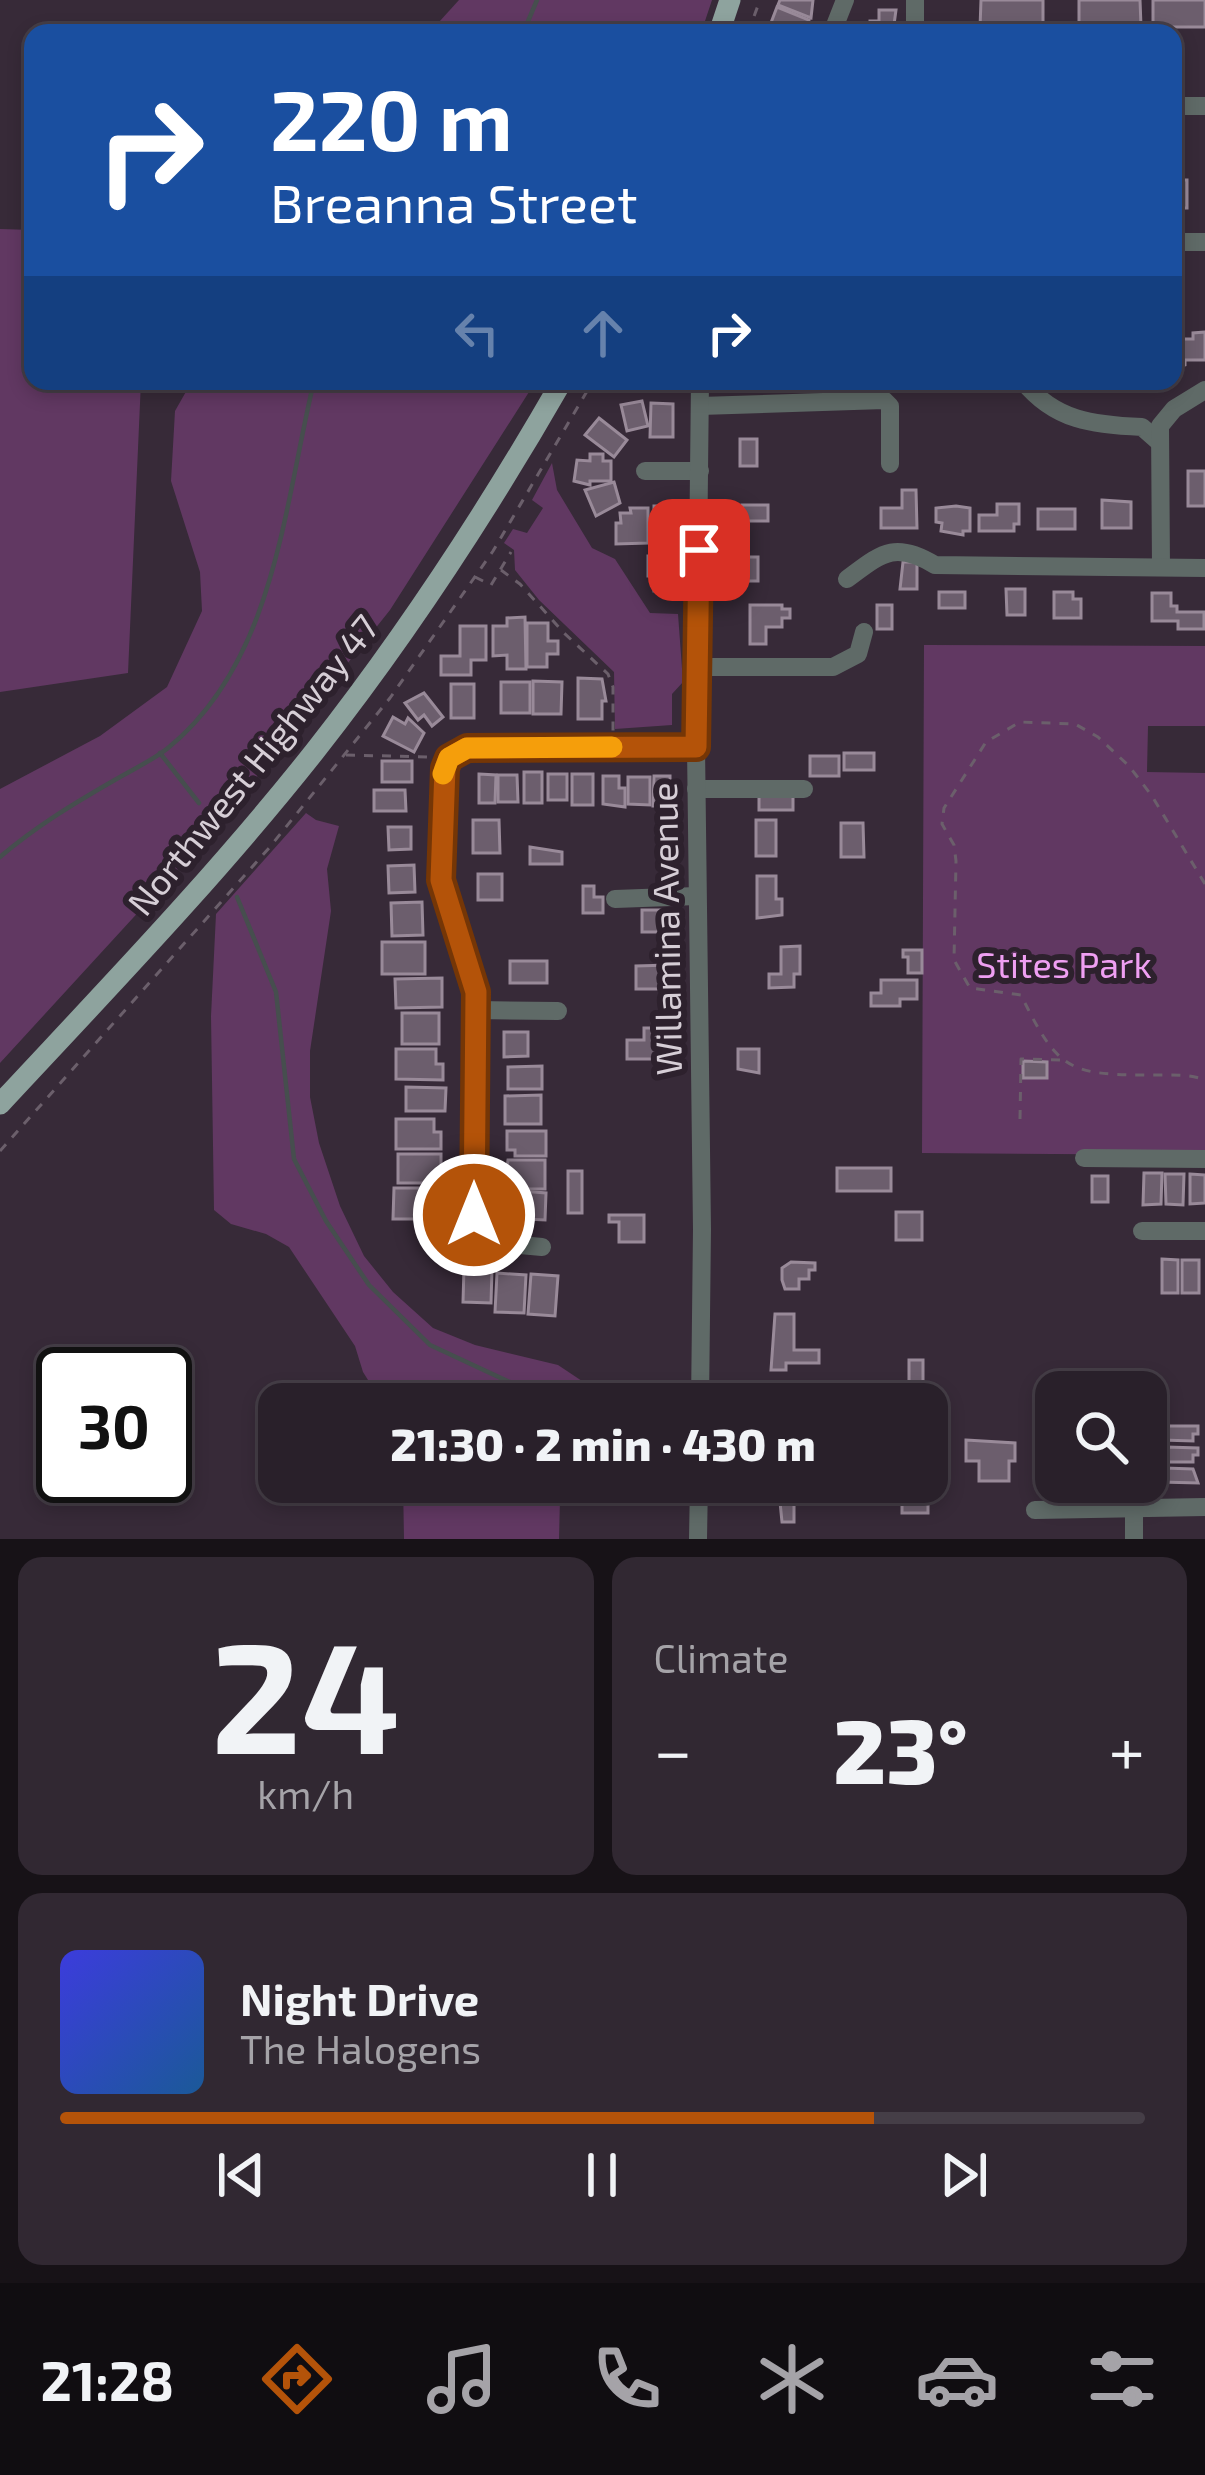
<!DOCTYPE html>
<meta charset="utf-8">
<style>
:root{--surface:#29202a;--page:#312832;--text:#f1f3f6;--muted:#a5a3a8;--line:#453e47;--accent:#b45309}
body{margin:0;font-family:"Exo 2",sans-serif;background:var(--page);color:var(--text);height:100vh;display:flex;flex-direction:column;font-size:45px;white-space:nowrap}
*{box-sizing:border-box;margin:0}
p{font-size:39px;color:var(--muted)}
.icon{flex:none;width:66px;height:66px;fill:none;stroke:currentColor;stroke-width:2;stroke-linecap:round;stroke-linejoin:round}
.map{position:relative;height:1539px;overflow:hidden}
.drawer{display:flex;flex-direction:column;gap:18px;padding:18px;background:#171217;flex:1}
.drawer>*{flex:none}
.hud{position:absolute;left:24px;top:24px;width:1158px;height:366px;border-radius:24px;box-shadow:0 6px 18px #0003,0 0 0 3px var(--line);background:#1a4fa0;color:#fff;overflow:hidden}
.tools{position:absolute;left:1035px;top:1371px;display:grid;gap:24px}
.tools a{display:grid;place-items:center;width:132px;height:132px;border-radius:24px;background:var(--surface);box-shadow:0 6px 18px #0003,0 0 0 3px var(--line);font-size:60px}
.speed{position:absolute;left:36px;top:1347px;display:flex;gap:24px;font-size:60px;font-weight:700;text-align:center}
.speed>*{display:grid;place-content:center;width:156px;height:156px;border-radius:50%;background:var(--surface);box-shadow:0 6px 18px #0003,0 0 0 3px var(--line);line-height:1}
.speed .limit{border:6px solid #111;border-radius:18px;background:#fff;color:#111}
.pin{position:absolute;display:grid;place-items:center;width:102px;height:102px;color:#fff;margin:-51px;border-radius:24px;box-shadow:0 6px 18px #0006}
.me{position:absolute;width:132px;margin:-66px;rotate:0deg;stroke-linejoin:round;filter:drop-shadow(0 0 9px #0008)}
.turn{display:flex;align-items:center;gap:42px;height:252px;padding:0 48px;font-size:54px}
.turn .icon{width:156px;height:156px;stroke-width:2.5}
.turn b{display:block;font-size:84px;line-height:102px}
.lanes{display:flex;align-items:center;height:114px;padding:0 48px;background:#0003;justify-content:center;gap:60px;direction:ltr}
.lanes .off{opacity:.35}
.big{font-size:90px;font-weight:800;line-height:1.1}
.drawer .tile{flex:1;display:flex;flex-direction:column;justify-content:center;gap:18px;min-width:0;padding:0 42px;border-radius:24px;background:var(--page)}
.drawer .dial{align-items:center;gap:0}
.dial b{font-size:156px;line-height:1}
.song{display:flex;align-items:center;gap:36px}
.cover{width:144px;height:144px;border-radius:18px;background:linear-gradient(135deg,hsl(240 70% 55%),hsl(210 70% 35%))}
.played{height:12px;border-radius:6px;background:linear-gradient(90deg,var(--accent) 75%,var(--line) 75%)}
.keys{display:flex;justify-content:space-around;direction:ltr}
.heat{display:flex;justify-content:space-between;align-items:center;font-size:66px;direction:ltr}
.drawer .tiles{flex:1;display:grid;gap:18px;grid-template-columns:1fr 1fr}
.tile:last-child{grid-column:span 2}
.trip{position:absolute;left:258px;top:1383px;width:690px;height:120px;border-radius:24px;background:var(--surface);box-shadow:0 6px 18px #0003,0 0 0 3px var(--line);font-weight:800;line-height:120px;text-align:center}
.tab-bar{display:flex;height:192px;justify-content:space-around;align-items:center;background:#100d11;color:var(--muted)}
.tab-bar .icon{width:84px;height:84px}
.tab-bar .active{color:var(--accent)}
.tab-bar b{font-size:54px;color:var(--text)}
.map>svg:first-child{display:block}
.green{fill:#613862}
.lines{fill:none;stroke-linecap:round;stroke-linejoin:round}
.stream{stroke:#464e4e;stroke-width:4.5}
.building{fill:#6c5e6d;stroke:#998a99;stroke-width:3}
.path{stroke:#6b5f6b;stroke-width:3;stroke-dasharray:9 9;stroke-linecap:butt}
.minor{stroke:#5f6a67;stroke-width:18}
.major{stroke:#8ea39e;stroke-width:21}
.route-casing{stroke:#753606;stroke-width:30}
.route{stroke:#b45309;stroke-width:21}
.slow{stroke:#f59e0b;stroke-width:21}
.labels{text-anchor:middle;dominant-baseline:central;stroke-width:12;stroke-linejoin:round;paint-order:stroke}
.street-label{font-size:36px;fill:#d6ced6;stroke:#2d212d}
.park-label{font-size:36px;fill:#ef9ff2;stroke:#2d212d}
</style>
<div class="map">
<svg width="1205" height="1539" viewBox="0 0 1205 1539">
<rect width="100%" height="100%" fill="#372a38"/>
<g class="green">
<path d="M459,0H712L701,33H429Z"/>
<path d="M0,229L33,230V381H141L128,673L0,692Z"/>
<path d="M192,381H536L390,610L221,822L0,1063V789L100,736L167,687L202,611L200,572L171,481L175,411Z"/>
<path d="M552,463L557,490L592,548L615,559L650,613L678,614L683,682L672,694V725L615,729L614,672L539,600L515,570L514,550L504,543L513,529L527,533L543,508L532,500Z"/>
<path d="M924,645L1205,646V726H1148L1147,772L1205,773V1155L922,1153Z"/>
<path d="M306,813L316,820L339,826L327,869L331,911L310,1051V1097L319,1143L340,1206L364,1256L393,1292L433,1328L475,1345L558,1365L591,1387L608,1383L684,1395V1404H383L363,1372L355,1346L289,1247L266,1234L231,1224L214,1210L211,1016L216,914Z"/>
<path d="M403,1482H684V1499H560L559,1539H404Z"/>
</g>
<g class="lines">
<g class="stream">
<path d="M523,33L537,0"/>
<path d="M160,753L199,803"/>
<path d="M0,857C35,827 73,804 113,781C131,770 152,761 168,748C275,661 284,506 314,381"/>
<path d="M237,897L276,992L294,1159L326,1221L369,1285L430,1345L557,1404"/>
<path d="M664,1482L680,1498"/>
</g>
</g>
<g class="building">
<path d="M780,0H813L811,18L778,5Z"/>
<path d="M981,0H1043V28H980Z"/>
<path d="M1079,0H1140L1141,26L1079,27Z"/>
<rect x="1153" y="0" width="52" height="27"/>
<path d="M777,7L809,20L804,33L769,28Z"/>
<path d="M879,10H896L893,32H870V21H879Z"/>
<rect x="1173" y="180" width="14" height="28"/>
<path d="M1205,332V360H1185V365L1173,369V339H1193V333Z"/>
<path d="M642,401L648,426L627,431L621,405Z"/>
<path d="M651,403L673,404V437H650Z"/>
<path d="M599,418L627,440L614,457L585,435Z"/>
<rect x="740" y="439" width="17" height="27"/>
<path d="M590,454H603V461H611V481H590V485L574,481L577,460L590,461Z"/>
<rect x="1188" y="471" width="17" height="35"/>
<path d="M614,482L620,503L596,516L585,490Z"/>
<path d="M902,490H916L917,528H881V508H902Z"/>
<path d="M1102,500L1131,502V528H1102Z"/>
<path d="M997,504H1019V524H1014V531H979V515H997Z"/>
<rect x="742" y="505" width="26" height="16"/>
<path d="M654,506H671V538L654,539Z"/>
<path d="M956,506L970,508V531H963V535L941,531L942,523L936,522V508Z"/>
<path d="M630,508H648V543L616,544V523H621L620,513H631Z"/>
<rect x="1038" y="509" width="37" height="20"/>
<path d="M648,556H673L670,590L654,591V576H648Z"/>
<path d="M743,557H758V581H739Z"/>
<path d="M903,562H917V589H900Z"/>
<path d="M1006,589H1025V615H1007Z"/>
<rect x="939" y="592" width="26" height="16"/>
<path d="M1054,592H1073V599H1081V618H1054Z"/>
<path d="M1152,593H1171V606H1177V612H1204V629H1178V621H1152Z"/>
<path d="M750,605H782V609H790V618H782V627H766V644H750Z"/>
<rect x="877" y="605" width="15" height="24"/>
<path d="M525,617L526,669H507V655L493,656V626H507V618Z"/>
<path d="M527,623H548V641H558V654H547V667H527Z"/>
<path d="M460,626H486V660H471V675H441V656H460Z"/>
<path d="M578,678L602,679L606,701H602V719H578Z"/>
<path d="M533,681L562,682L561,714H533Z"/>
<rect x="501" y="682" width="29" height="31"/>
<rect x="451" y="684" width="23" height="34"/>
<path d="M424,693L443,717L432,726L424,715L418,720L405,703Z"/>
<path d="M393,717L405,724L408,718L424,733L414,752L383,736Z"/>
<rect x="844" y="753" width="30" height="17"/>
<rect x="810" y="756" width="29" height="20"/>
<rect x="382" y="761" width="30" height="21"/>
<rect x="524" y="772" width="18" height="31"/>
<path d="M479,774L496,775L495,803H479Z"/>
<rect x="548" y="774" width="19" height="26"/>
<rect x="572" y="774" width="21" height="31"/>
<path d="M498,775H517L518,802H498Z"/>
<path d="M603,776H619V788H625V807L603,804Z"/>
<path d="M654,776H670V806H653Z"/>
<path d="M628,777H650V805L628,804Z"/>
<path d="M374,790H405L406,811H374Z"/>
<rect x="759" y="791" width="34" height="19"/>
<path d="M473,820H499L500,853H473Z"/>
<rect x="756" y="820" width="20" height="36"/>
<path d="M841,823H863L864,857H841Z"/>
<path d="M388,827H411V849L389,850Z"/>
<path d="M530,847L562,852V864H530Z"/>
<path d="M414,865L415,892L389,893L388,866Z"/>
<rect x="478" y="874" width="24" height="26"/>
<path d="M757,876H776V899H782V915L757,918Z"/>
<path d="M583,886H594V897H603V913H583Z"/>
<path d="M422,902L423,935L392,936L391,903Z"/>
<rect x="642" y="910" width="22" height="22"/>
<rect x="382" y="942" width="43" height="32"/>
<path d="M800,946V974H794V987L769,988V974H781V947Z"/>
<path d="M903,950H922V973H908V957H903Z"/>
<rect x="510" y="961" width="37" height="22"/>
<path d="M670,965V977H663V989H636V966Z"/>
<path d="M442,978V1007L396,1008L395,979Z"/>
<path d="M881,980H917V999H900V1006H871V993H881Z"/>
<rect x="402" y="1013" width="37" height="31"/>
<path d="M644,1028H658V1059H627V1040H644Z"/>
<path d="M504,1032H528V1056L504,1057Z"/>
<path d="M396,1049H436V1064H443V1080L396,1079Z"/>
<path d="M738,1049H759V1073L738,1069Z"/>
<path d="M1023,1061L1047,1062V1078H1023Z"/>
<path d="M542,1066V1089H508V1067Z"/>
<path d="M406,1087L446,1088L445,1111H406Z"/>
<path d="M541,1095V1124H505V1096Z"/>
<path d="M396,1119H434V1132H441V1149H396Z"/>
<path d="M507,1131H546V1156H515V1150H507Z"/>
<rect x="398" y="1154" width="43" height="29"/>
<path d="M508,1160H545V1189H504Z"/>
<rect x="837" y="1168" width="54" height="23"/>
<rect x="568" y="1171" width="14" height="42"/>
<path d="M1144,1173H1162L1161,1204L1143,1205Z"/>
<path d="M1165,1174H1184L1183,1205L1166,1204Z"/>
<path d="M1190,1174L1205,1175V1203L1190,1204Z"/>
<rect x="1092" y="1176" width="16" height="26"/>
<path d="M394,1188H442L437,1219H393Z"/>
<path d="M507,1190L546,1193L545,1220L505,1218Z"/>
<rect x="896" y="1212" width="26" height="28"/>
<path d="M609,1215H644V1242H619V1222H609Z"/>
<path d="M1162,1259L1178,1260V1293H1162Z"/>
<rect x="1182" y="1260" width="17" height="33"/>
<path d="M791,1262L815,1263V1270H809V1279H799V1289H785L782,1280V1268Z"/>
<path d="M464,1268L492,1269L491,1303L463,1302Z"/>
<path d="M497,1273L526,1275L524,1313L495,1312Z"/>
<path d="M531,1274L558,1276L555,1316L528,1314Z"/>
<path d="M775,1314H794V1350H819V1363H786V1370H771Z"/>
<rect x="909" y="1360" width="14" height="41"/>
<path d="M868,1382H887V1404H857L868,1401Z"/>
<path d="M1165,1426H1198V1434H1193V1441L1162,1440Z"/>
<path d="M1036,1436H1056V1477H1049L1048,1481H1035Z"/>
<path d="M966,1440L1015,1443V1461H1009V1481H979V1461H966Z"/>
<path d="M1166,1447L1198,1448V1455H1193V1462H1162Z"/>
<path d="M1164,1468L1193,1469L1198,1483L1160,1482Z"/>
<path d="M778,1482H802V1496H794V1522H782Z"/>
<path d="M913,1484H928V1513H902V1498H913Z"/>
</g>
<g class="lines">
<g class="path">
<path d="M748,33L760,0"/>
<path d="M501,570L520,584L564,633L608,674L613,687V734"/>
<path d="M475,577L491,585L511,552"/>
<path d="M346,755L430,757"/>
<path d="M1205,884L1152,796L1129,766L1098,737L1075,724L1020,722L986,742L944,808L942,824L954,845L956,861L954,960L970,988L1021,995C1059,1073 1070,1075 1157,1075C1173,1075 1189,1074 1205,1080"/>
<path d="M1020,1119L1021,1059L1061,1060"/>
<path d="M0,1151L269,848L390,698L493,551L593,381"/>
</g>
<g class="minor">
<path d="M832,33L845,0"/>
<path d="M915,33V0"/>
<path d="M1173,106H1205"/>
<path d="M1173,242H1205"/>
<path d="M1023,381C1055,421 1094,425 1142,427L1159,442"/>
<path d="M700,406L884,400L890,406V464"/>
<path d="M645,471H700"/>
<path d="M1161,567L1160,426L1174,409L1205,390"/>
<path d="M847,579C881,554 894,540 935,565L1205,568"/>
<path d="M697,667H833L858,654L864,632"/>
<path d="M696,789H804"/>
<path d="M615,899L697,896"/>
<path d="M476,1010L558,1011"/>
<path d="M1084,1158L1205,1159"/>
<path d="M1142,1231H1205"/>
<path d="M542,1247L487,1242L480,1236L474,1215L476,992L441,880L445,768L450,758L467,749L696,747"/>
<path d="M700,1404L702,1229L696,747L700,381"/>
<path d="M1035,1510L1205,1507"/>
<path d="M698,1539L699,1482"/>
<path d="M1134,1539V1482"/>
</g>
<g class="major">
<path d="M719,33L730,0"/>
<path d="M0,1104C107,989 217,875 315,751C407,634 488,510 562,381"/>
</g>
</g>
<g class="lines">
<g class="route-casing">
<path id="route" d="M474,1215L476,992L441,880L445,768L449,758L467,748L696,747L699,550"/>
</g>
<use href="#route" class="route"/>
<path class="slow" d="M443,774L449,758L467,748L612,747"/>
</g>
<g class="labels">
<g class="street-label">
<text transform="translate(252 764) rotate(-51)">Northwest Highway 47</text>
<text transform="translate(665 929) rotate(-91)">Willamina Avenue</text>
</g>
<g class="park-label">
<text x="1064" y="963">Stites Park</text>
</g>
</g>
</svg>
<div class="tools">
<a><svg class="icon" aria-label="search" viewBox="0 0 24 24"><circle cx="10" cy="10" r="6"/><path d="M15 15l6 6"/></svg></a>
</div>
<div class="speed"><div class="limit">30</div></div>
<div class="pin" style="left:699px;top:550px;background:#d93025"><svg class="icon" aria-label="arrive" viewBox="0 0 24 24"><path d="M6 21V4h12l-3 4 3 4H6"/></svg></div>
<svg class="me" style="left:474px;top:1215px" viewBox="-20 -20 40 40"><circle r="17" fill="#b45309" stroke="#fff" stroke-width="3"/><path d="M0-11L8 9 0 5-8 9z" fill="#fff"/></svg>
<div class="trip">21:30 · 2 min · 430 m</div>
<div class="hud">
<div class="turn"><svg class="icon" aria-label="right" viewBox="0 0 24 24"><path d="M7 20v-9h11M14 6l5 5-5 5"/></svg><div><b>220 m</b>Breanna Street</div></div>
<div class="lanes"><svg class="icon off" aria-label="left" viewBox="0 0 24 24"><path d="M17 20v-9H6M10 6l-5 5 5 5"/></svg><svg class="icon off" aria-label="ahead" viewBox="0 0 24 24"><path d="M12 20V5M6 11l6-6 6 6"/></svg><svg class="icon" aria-label="right" viewBox="0 0 24 24"><path d="M7 20v-9h11M14 6l5 5-5 5"/></svg></div>
</div>
</div>
<section class="drawer">
<div class="tiles">
<div class="tile dial"><b>24</b><p>km/h</p></div>
<div class="tile"><p>Climate</p>
<div class="heat"><a>−</a><b class="big">23°</b><a>+</a></div>
</div>
<div class="tile">
<div class="song"><i class="cover"></i><div><b>Night Drive</b><p>The Halogens</p></div></div>
<div class="played"></div>
<div class="keys"><svg class="icon" aria-label="previous" viewBox="0 0 24 24"><path d="M18 5L8 12l10 7zM5 5v14"/></svg><svg class="icon" aria-label="pause" viewBox="0 0 24 24"><path d="M8 5v14M16 5v14"/></svg><svg class="icon" aria-label="next" viewBox="0 0 24 24"><path d="M6 5l10 7-10 7zM19 5v14"/></svg></div>
</div>
</div>
</section>
<nav class="tab-bar">
<b>21:28</b>
<svg class="icon active" aria-label="directions" viewBox="0 0 24 24"><path d="M12 3l9 9-9 9-9-9zM9 14v-3h6M13 9l2 2-2 2"/></svg>
<svg class="icon" aria-label="music" viewBox="0 0 24 24"><path d="M9 18V5l10-2v13"/><circle cx="6" cy="18" r="3"/><circle cx="16" cy="16" r="3"/></svg>
<svg class="icon" aria-label="phone" viewBox="0 0 24 24"><path d="M5 4h4l2 5-3 2q2 4 5 5l2-3 5 2v4C11 20 4 13 5 4z"/></svg>
<svg class="icon" aria-label="climate" viewBox="0 0 24 24"><path d="M12 3v18M4 7l16 10M4 17L20 7"/></svg>
<svg class="icon" aria-label="car" viewBox="0 0 24 24"><path d="M5 17H2v-5l4-1 3-4h7l3 4 3 1v5h-3M9 17h6M6 11h13"/><circle cx="7" cy="17" r="2"/><circle cx="17" cy="17" r="2"/></svg>
<svg class="icon" aria-label="filters" viewBox="0 0 24 24"><path d="M4 7h16M4 17h16"/><circle cx="9" cy="7" r="2"/><circle cx="15" cy="17" r="2"/></svg>
</nav>
